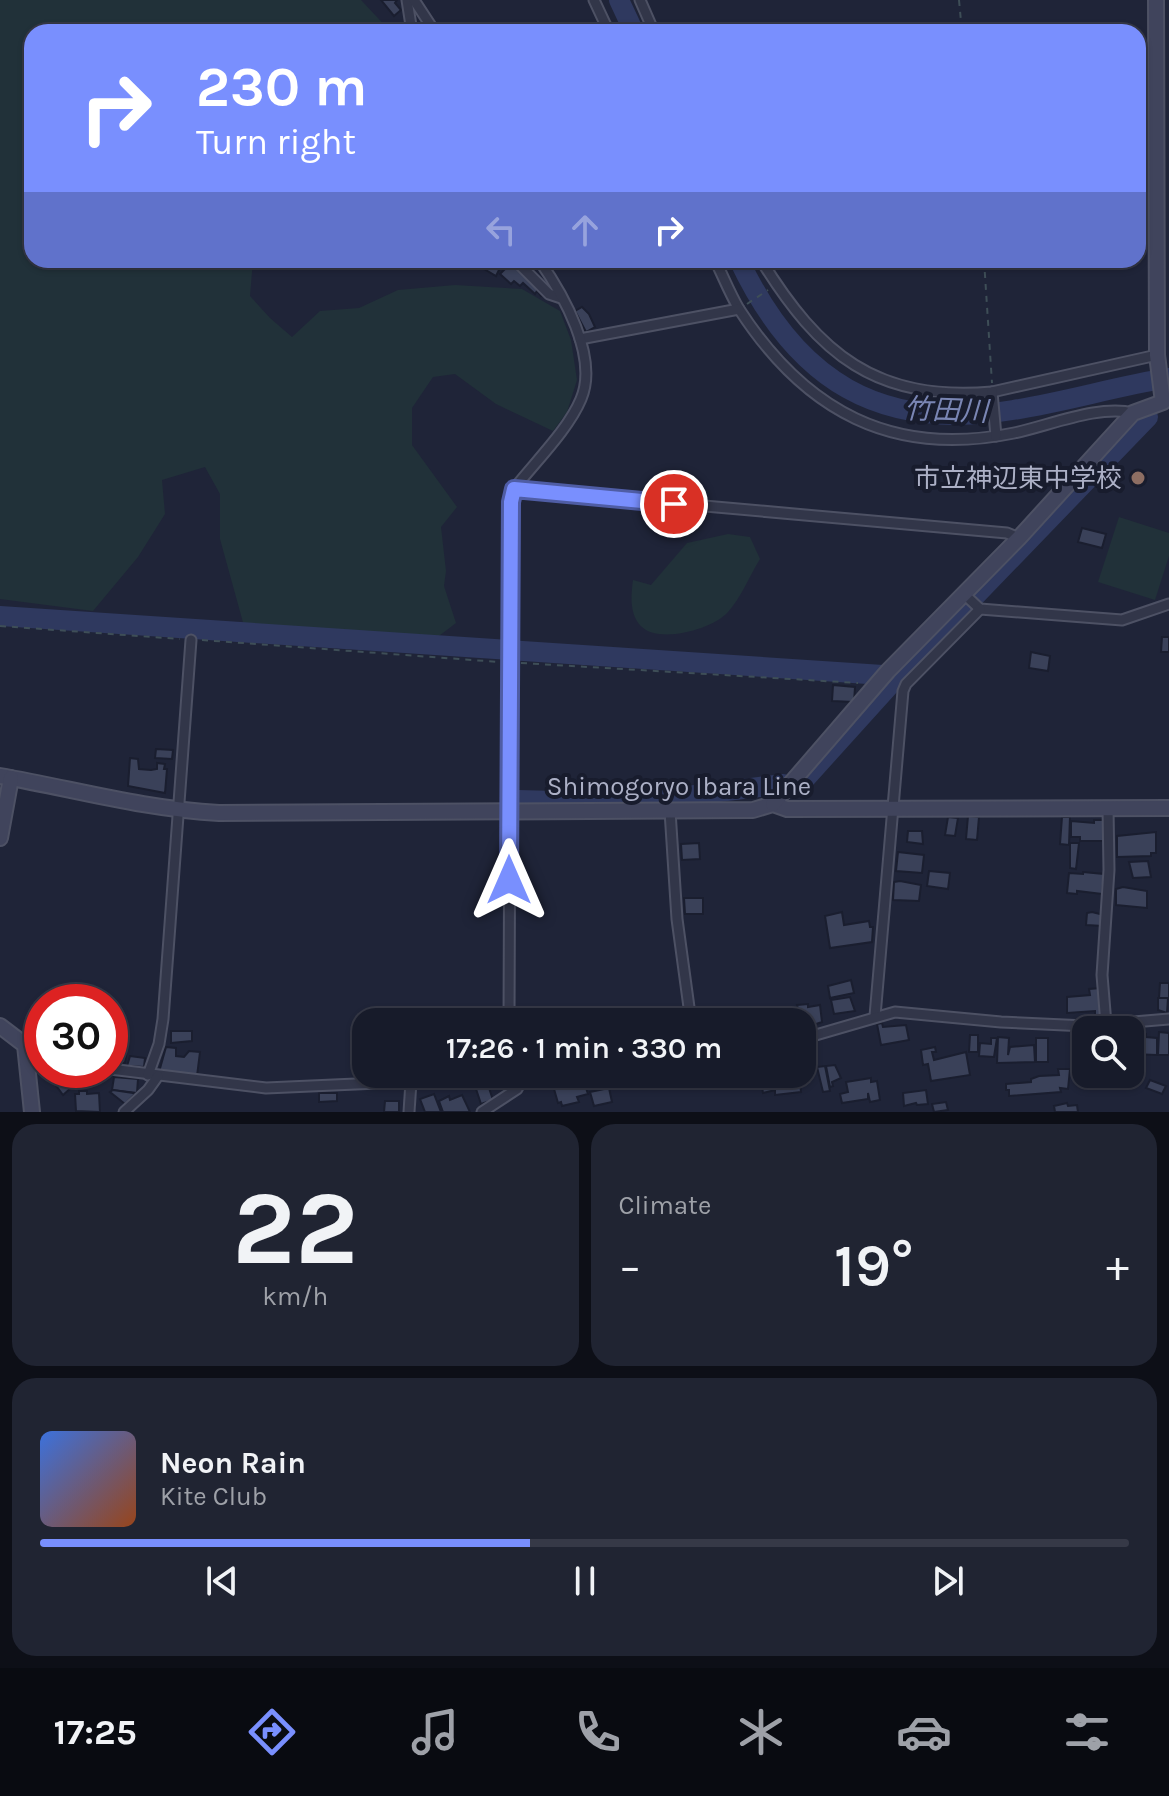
<!DOCTYPE html>
<meta charset="utf-8">
<style>
:root{--surface:#171b2a;--page:#202432;--text:#f1f3f6;--muted:#9ea1a8;--line:#363947;--accent:#798ffe}
body{margin:0;font-family:Karla,"Noto Sans JP",sans-serif;background:var(--page);color:var(--text);height:100vh;display:flex;flex-direction:column;font-size:30px;white-space:nowrap}
*{box-sizing:border-box;margin:0}
p{font-size:26px;color:var(--muted)}
.icon{flex:none;width:44px;height:44px;fill:none;stroke:currentColor;stroke-width:2;stroke-linecap:round;stroke-linejoin:round}
.map{position:relative;height:1112px;overflow:hidden}
.side{display:flex;flex-direction:column;gap:12px;padding:12px;background:#0d0f17;flex:1}
.side>*{flex:none}
.banner{position:absolute;left:24px;top:24px;width:1122px;height:244px;border-radius:24px;box-shadow:0 2px 6px #0004,0 0 0 2px var(--line);background:#798ffe;color:#fff;overflow:hidden}
.buttons{position:absolute;left:1072px;top:1016px;display:grid;gap:16px}
.buttons a{display:grid;place-items:center;width:72px;height:72px;border-radius:16px;background:var(--surface);box-shadow:0 2px 6px #0004,0 0 0 2px var(--line);font-size:40px}
.speed{position:absolute;left:24px;top:984px;display:flex;gap:16px;font-size:40px;font-weight:700;text-align:center}
.speed>*{display:grid;place-content:center;width:104px;height:104px;border-radius:50%;background:var(--surface);box-shadow:0 2px 6px #0004,0 0 0 2px var(--line);line-height:1}
.speed .limit{border:12px solid #d22;background:#fff;color:#111}
.pin{position:absolute;display:grid;place-items:center;width:68px;height:68px;color:#fff;margin:-34px;border:4px solid #fff;border-radius:50%;box-shadow:0 2px 8px #0007}
.me{position:absolute;width:88px;margin:-44px;rotate:0deg;stroke-linejoin:round;filter:drop-shadow(0 0 6px #0008)}
.turn{display:flex;align-items:center;gap:28px;height:168px;padding:0 40px;font-size:36px}
.turn .icon{width:104px;height:104px;stroke-width:2.5}
.turn b{display:block;font-size:56px;line-height:68px}
.lanes{display:flex;align-items:center;height:76px;padding:0 40px;background:#0003;justify-content:center;gap:40px;direction:ltr}
.lanes .off{opacity:.35}
.big{font-size:60px;font-weight:600;line-height:1.1}
.side .tile{flex:1;display:flex;flex-direction:column;justify-content:center;gap:12px;min-width:0;padding:0 28px;border-radius:24px;background:var(--page)}
.side .dial{align-items:center;gap:0}
.dial b{font-size:104px;line-height:1}
.song{display:flex;align-items:center;gap:24px}
.cover{width:96px;height:96px;border-radius:12px;background:linear-gradient(135deg,hsl(220 70% 55%),hsl(20 70% 35%))}
.played{height:8px;border-radius:4px;background:linear-gradient(90deg,var(--accent) 45%,var(--line) 45%)}
.keys{display:flex;justify-content:space-around;direction:ltr}
.heat{display:flex;justify-content:space-between;align-items:center;font-size:44px;direction:ltr}
.side .tiles{flex:1;display:grid;gap:12px;grid-template-columns:1fr 1fr}
.tile:last-child{grid-column:span 2}
.trip{position:absolute;left:352px;top:1008px;width:464px;height:80px;border-radius:24px;background:var(--surface);box-shadow:0 2px 6px #0004,0 0 0 2px var(--line);font-weight:600;line-height:80px;text-align:center}
.dock{display:flex;height:128px;justify-content:space-around;align-items:center;background:#090b11;color:var(--muted)}
.dock .icon{width:56px;height:56px}
.dock .on{color:var(--accent)}
.dock b{font-size:36px;color:var(--text)}
.map>svg:first-child{display:block}
.green{fill:#213139}
.lines{fill:none;stroke-linecap:round;stroke-linejoin:round}
.river{stroke:#2f395f;stroke-width:20}
.building{fill:#3a4159;stroke:#1a1e2f;stroke-width:2}
.minor-casing{stroke:#4d5164;stroke-width:13}
.secondary-casing{stroke:#4d5164;stroke-width:18}
.path{stroke:#3e4e57;stroke-width:2;stroke-dasharray:6 6;stroke-linecap:butt}
.minor{stroke:#323649;stroke-width:9}
.secondary{stroke:#40445c;stroke-width:14}
.route-casing{stroke:#4f5da5;stroke-width:20}
.route{stroke:#798ffe;stroke-width:14}
.education-dot{fill:#8d6e63;stroke:#181c2d;stroke-width:3}
.labels{text-anchor:middle;dominant-baseline:central;stroke-width:8;stroke-linejoin:round;paint-order:stroke}
.poi-label{font-size:26px;fill:#acb0c6;stroke:#181c2d;text-anchor:end}
.street-label{font-size:26px;fill:#acb0c6;stroke:#181c2d}
.water-label{font-size:28px;font-style:italic;fill:#7a86b4;stroke:#181c2d}
</style>
<div class="map">
<svg width="1169" height="1112" viewBox="0 0 1169 1112">
<rect width="100%" height="100%" fill="#1f2438"/>
<g class="green">
<path d="M0,0H361L391,32H32V260H253L250,296L270,318L292,337L320,311L359,308L398,290L455,285L522,289L560,311L571,340L577,380L567,412L553,431L496,404L455,374L433,377L412,408V445L457,507L441,527L446,571L444,586L456,623L435,639L244,626L220,539V494L205,467L162,480L165,514L138,557L93,611L0,599Z"/>
<path d="M1119,517L1169,533V556L1155,600L1098,582Z"/>
<path d="M728,534L750,537L760,559C750,575 741,598 728,612C713,629 660,644 642,627C629,615 631,595 633,580L651,585L687,543Z"/>
</g>
<g class="lines">
<g class="river">
<path d="M619,0L634,32"/>
<path d="M739,260C796,381 880,432 1013,410C1066,402 1117,386 1169,378"/>
<path d="M0,616L898,676"/>
<path d="M805,779L898,676L1148,417"/>
<path d="M518,800L631,803L783,784"/>
</g>
</g>
<g class="building">
<path d="M381,0H397L395,3L401,10L394,16Z"/>
<path d="M469,260H504L496,276Z"/>
<path d="M504,262L511,268L515,265L544,293L541,296L537,291L535,294L523,283L520,286L514,281L511,284L500,274L504,270L501,267Z"/>
<path d="M582,307L589,314L595,327L586,332L575,311Z"/>
<path d="M1082,528L1106,534L1102,548L1078,542Z"/>
<path d="M1162,637H1169V652H1161Z"/>
<path d="M1031,652L1050,656L1048,671L1029,668Z"/>
<path d="M833,685L855,687L854,702L832,701Z"/>
<path d="M156,749L173,750L172,759L155,758Z"/>
<path d="M130,758L138,759L139,769L151,770L157,769V763L165,764L164,769H167L165,793L128,786Z"/>
<path d="M968,816L979,817L977,840L966,839Z"/>
<path d="M948,817L958,818L955,836L945,835Z"/>
<path d="M1062,817H1070L1069,845L1060,844Z"/>
<path d="M1094,820H1105V841H1080V837H1071V821L1094,823Z"/>
<path d="M908,831H922L923,844L907,842Z"/>
<path d="M1156,832V853H1151V856L1117,857V836Z"/>
<path d="M699,843L700,859L682,860L681,844Z"/>
<path d="M1070,843H1079L1076,869L1070,868Z"/>
<path d="M898,852L924,855L922,873L896,871Z"/>
<path d="M1148,861L1151,877L1133,878L1129,862Z"/>
<path d="M929,871L950,873L948,889L927,886Z"/>
<path d="M1083,872L1104,874L1102,894L1077,891V894L1067,893L1069,873L1083,874Z"/>
<path d="M900,881L921,885L919,901L893,900L894,882Z"/>
<path d="M1123,887L1147,891V908L1116,905V889Z"/>
<path d="M684,898H703V914H685Z"/>
<path d="M842,912L844,925L869,921L870,927H873L872,942L830,948L825,916Z"/>
<path d="M1092,912L1104,915L1103,926L1086,925L1087,913Z"/>
<path d="M851,980L854,993L830,998L828,986Z"/>
<path d="M1160,983H1169V998H1159Z"/>
<path d="M1101,988L1103,1017L1095,1018V1011L1067,1013V997L1090,995L1089,989Z"/>
<path d="M850,997L855,1011L834,1014L831,1000Z"/>
<path d="M1158,998H1168L1167,1013L1158,1010Z"/>
<path d="M808,1004V1007L820,1005L822,1022L802,1029L797,1005Z"/>
<path d="M882,1023L883,1027L906,1025L909,1040L881,1045L877,1024Z"/>
<path d="M171,1031H192V1041L171,1043Z"/>
<path d="M1159,1032L1169,1033V1055H1158Z"/>
<path d="M1131,1033L1146,1034V1037L1157,1038V1055L1130,1054Z"/>
<path d="M970,1035H978V1052H969Z"/>
<path d="M998,1037L1009,1038L1008,1055L1010,1047L1034,1045L1035,1062L997,1063Z"/>
<path d="M991,1038H997L994,1057L979,1056L980,1043L991,1044Z"/>
<rect x="1036" y="1038" width="12" height="24"/>
<path d="M166,1047L176,1048V1056L184,1057L189,1051L200,1052L197,1076L159,1072Z"/>
<path d="M935,1047L936,1052H932L934,1060L966,1052L970,1075L931,1081L928,1064L923,1065L921,1050Z"/>
<path d="M110,1049L118,1050L117,1054L126,1055L125,1063L110,1061Z"/>
<path d="M130,1056L145,1058L144,1067L127,1066Z"/>
<path d="M835,1065L841,1078L832,1082L833,1086L830,1087L826,1066Z"/>
<path d="M825,1066L830,1091L823,1092L817,1067Z"/>
<path d="M1058,1069H1070L1068,1089L1060,1088L1061,1092L1009,1096V1090H1006V1084L1031,1082V1079L1039,1076L1059,1075Z"/>
<path d="M626,1074H646L648,1083L628,1086Z"/>
<path d="M648,1074H660L661,1082L649,1083Z"/>
<path d="M712,1074H739L738,1085L711,1082Z"/>
<path d="M749,1074H772V1082L773,1075L799,1074L801,1092L775,1095V1090L763,1093L762,1087L749,1088Z"/>
<path d="M65,1075L71,1088L63,1095L49,1076Z"/>
<path d="M114,1077L138,1079L137,1093L112,1090Z"/>
<path d="M570,1077L571,1082L583,1079L588,1094L577,1097L579,1102L562,1106L561,1102L558,1103L552,1082Z"/>
<path d="M871,1078V1082L877,1081L880,1100L870,1102L868,1093V1099L842,1103L840,1094L848,1092L846,1082Z"/>
<path d="M1150,1080L1166,1086L1162,1094L1146,1088Z"/>
<path d="M488,1085L493,1100L481,1104L476,1089Z"/>
<path d="M609,1088L612,1102L594,1106L590,1092Z"/>
<path d="M113,1090L133,1093L135,1094L125,1104L110,1092Z"/>
<path d="M926,1090L928,1104L917,1105L916,1103L904,1106L903,1093Z"/>
<path d="M79,1091H87V1094L99,1093L100,1112L76,1111L75,1094H79Z"/>
<path d="M319,1093H337V1101L319,1102Z"/>
<path d="M434,1094L441,1112H425L420,1099Z"/>
<path d="M462,1095L470,1112H443L439,1101L449,1096L450,1100Z"/>
<path d="M385,1101H399V1112H384Z"/>
<path d="M946,1102L948,1110L934,1112L932,1104Z"/>
<path d="M1067,1103L1068,1106L1077,1105L1078,1112H1055L1054,1106Z"/>
</g>
<g class="lines">
<g class="minor-casing">
<g id="minor">
<path d="M407,0L412,32"/>
<path d="M414,0L435,32"/>
<path d="M594,0L609,32"/>
<path d="M640,0L654,32"/>
<path d="M515,260L549,294L561,298"/>
<path d="M715,260C723,276 730,294 739,309C805,411 892,458 1014,433C1048,426 1100,404 1133,413"/>
<path d="M761,260C819,354 876,402 992,392L1157,355"/>
<path d="M580,339L739,309"/>
<path d="M992,392L996,436"/>
<path d="M514,489L1007,533L1019,538"/>
<path d="M963,593L980,609L1122,620L1169,604"/>
<path d="M670,811L677,919L691,1022"/>
<path d="M875,1016L903,691L906,684L980,609"/>
<path d="M509,1022L511,502L514,489C535,462 568,430 581,399C599,357 563,294 539,260"/>
<path d="M1106,1024L1102,975L1109,870L1108,808"/>
<path d="M802,1039L895,1012L1001,1022L1086,1026L1169,1019"/>
<path d="M25,1045L42,1053"/>
<path d="M110,1069L266,1088L378,1083L522,1080L555,1074"/>
<path d="M148,1075L159,1044L163,1019L191,640"/>
<path d="M124,1112L148,1090L158,1076"/>
<path d="M409,1112L411,1082"/>
<path d="M482,1112L517,1089L522,1080"/>
</g>
</g>
<g class="secondary-casing">
<g id="secondary">
<path d="M0,776C74,789 144,809 219,813L753,810L773,804L787,809L1169,808"/>
<path d="M773,804L888,671L1019,538L1133,413L1163,402L1157,355L1156,0"/>
<path d="M0,838L11,778"/>
<path d="M0,1026L25,1045L32,1112"/>
</g>
</g>
<g class="path">
<path d="M959,0L962,32"/>
<path d="M984,260L992,383"/>
<path d="M747,304L768,290"/>
<path d="M0,626L180,639"/>
<path d="M202,640L499,662"/>
<path d="M521,663L858,683"/>
</g>
<use href="#minor" class="minor"/>
<use href="#secondary" class="secondary"/>
</g>
<g class="lines">
<g class="route-casing">
<path id="route" d="M509,880L511,502L514,489L674,504"/>
</g>
<use href="#route" class="route"/>
</g>
<circle class="education-dot" cx="1138" cy="478" r="8"/>
<g class="labels">
<g class="poi-label">
<text x="1122" y="478">市立神辺東中学校</text>
</g>
<g class="street-label">
<text x="679" y="786">Shimogoryo Ibara Line</text>
</g>
<g class="water-label">
<text transform="translate(946 410) rotate(2)">竹田川</text>
</g>
</g>
</svg>
<div class="buttons">
<a><svg class="icon" aria-label="search" viewBox="0 0 24 24"><circle cx="10" cy="10" r="6"/><path d="M15 15l6 6"/></svg></a>
</div>
<div class="speed"><div class="limit">30</div></div>
<div class="pin" style="left:674px;top:504px;background:#d93025"><svg class="icon" aria-label="arrive" viewBox="0 0 24 24"><path d="M6 21V4h12l-3 4 3 4H6"/></svg></div>
<svg class="me" style="left:509px;top:880px" viewBox="-20 -20 40 40"><path d="M0-17L14 15 0 8-14 15z" fill="#798ffe" stroke="#fff" stroke-width="4"/></svg>
<div class="trip">17:26 · 1 min · 330 m</div>
<div class="banner">
<div class="turn"><svg class="icon" aria-label="right" viewBox="0 0 24 24"><path d="M7 20v-9h11M14 6l5 5-5 5"/></svg><div><b>230 m</b>Turn right</div></div>
<div class="lanes"><svg class="icon off" aria-label="left" viewBox="0 0 24 24"><path d="M17 20v-9H6M10 6l-5 5 5 5"/></svg><svg class="icon off" aria-label="ahead" viewBox="0 0 24 24"><path d="M12 20V5M6 11l6-6 6 6"/></svg><svg class="icon" aria-label="right" viewBox="0 0 24 24"><path d="M7 20v-9h11M14 6l5 5-5 5"/></svg></div>
</div>
</div>
<section class="side">
<div class="tiles">
<div class="tile dial"><b>22</b><p>km/h</p></div>
<div class="tile"><p>Climate</p>
<div class="heat"><a>−</a><b class="big">19°</b><a>+</a></div>
</div>
<div class="tile">
<div class="song"><i class="cover"></i><div><b>Neon Rain</b><p>Kite Club</p></div></div>
<div class="played"></div>
<div class="keys"><svg class="icon" aria-label="previous" viewBox="0 0 24 24"><path d="M18 5L8 12l10 7zM5 5v14"/></svg><svg class="icon" aria-label="pause" viewBox="0 0 24 24"><path d="M8 5v14M16 5v14"/></svg><svg class="icon" aria-label="next" viewBox="0 0 24 24"><path d="M6 5l10 7-10 7zM19 5v14"/></svg></div>
</div>
</div>
</section>
<nav class="dock">
<b>17:25</b>
<svg class="icon on" aria-label="directions" viewBox="0 0 24 24"><path d="M12 3l9 9-9 9-9-9zM9 14v-3h6M13 9l2 2-2 2"/></svg>
<svg class="icon" aria-label="music" viewBox="0 0 24 24"><path d="M9 18V5l10-2v13"/><circle cx="6" cy="18" r="3"/><circle cx="16" cy="16" r="3"/></svg>
<svg class="icon" aria-label="phone" viewBox="0 0 24 24"><path d="M5 4h4l2 5-3 2q2 4 5 5l2-3 5 2v4C11 20 4 13 5 4z"/></svg>
<svg class="icon" aria-label="climate" viewBox="0 0 24 24"><path d="M12 3v18M4 7l16 10M4 17L20 7"/></svg>
<svg class="icon" aria-label="car" viewBox="0 0 24 24"><path d="M5 17H2v-5l4-1 3-4h7l3 4 3 1v5h-3M9 17h6M6 11h13"/><circle cx="7" cy="17" r="2"/><circle cx="17" cy="17" r="2"/></svg>
<svg class="icon" aria-label="filters" viewBox="0 0 24 24"><path d="M4 7h16M4 17h16"/><circle cx="9" cy="7" r="2"/><circle cx="15" cy="17" r="2"/></svg>
</nav>
